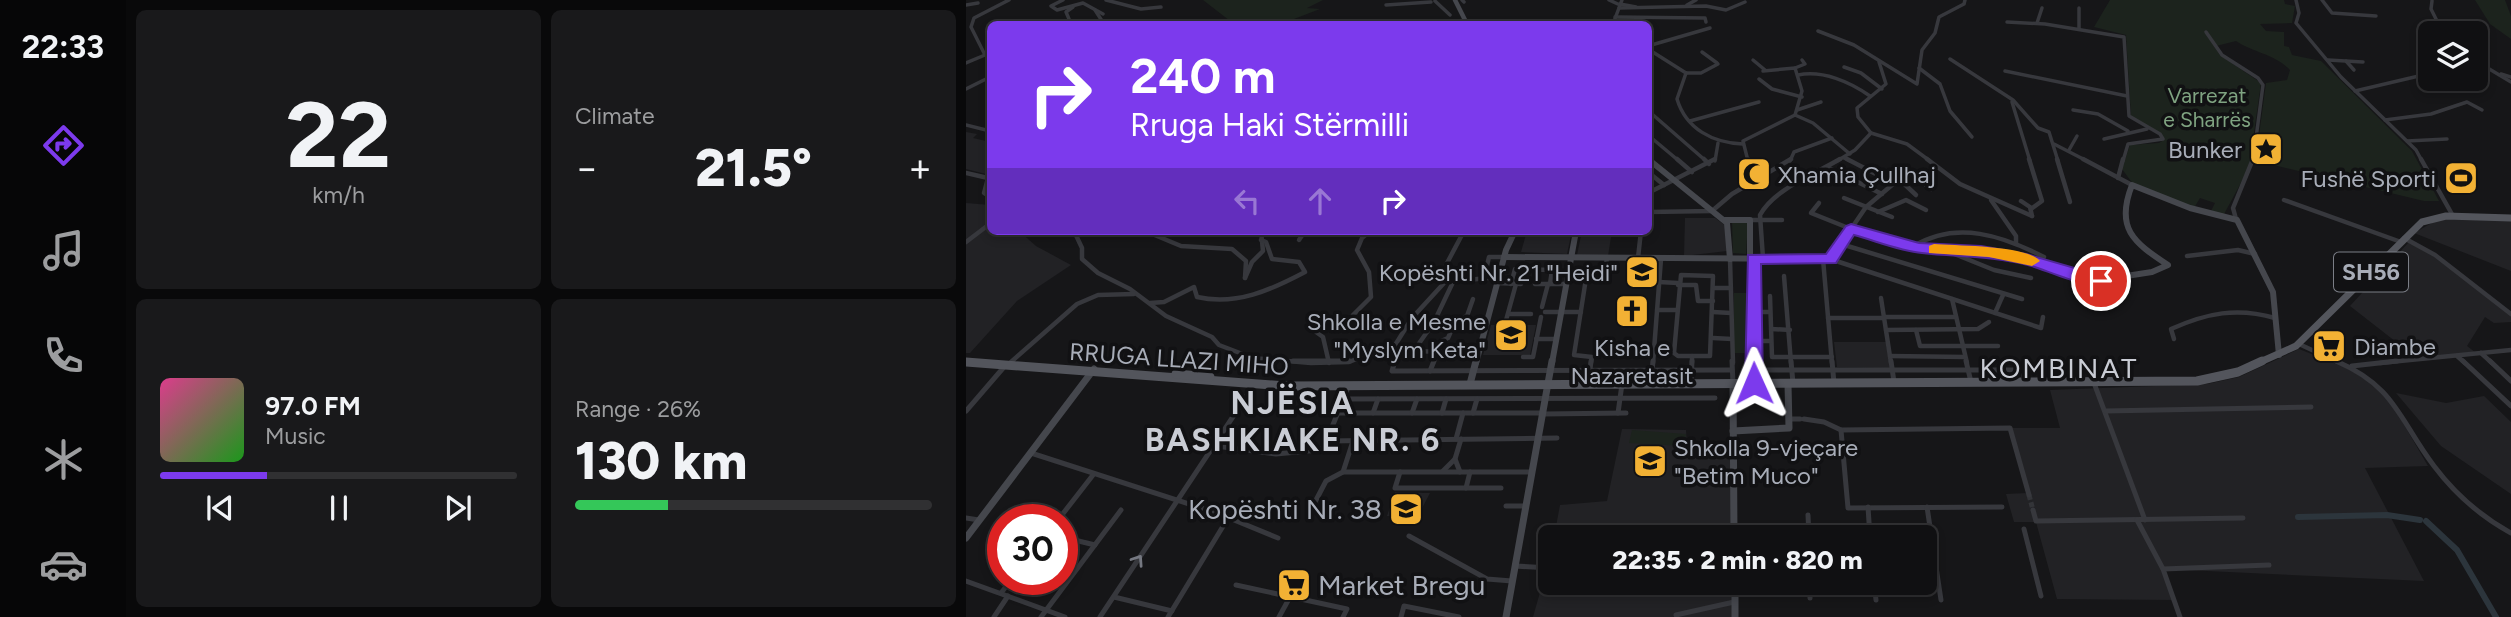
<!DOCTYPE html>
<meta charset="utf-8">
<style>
:root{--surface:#101012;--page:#19191b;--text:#f1f3f6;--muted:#9c9d9f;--line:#303032;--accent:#7c3aed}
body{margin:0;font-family:Figtree,sans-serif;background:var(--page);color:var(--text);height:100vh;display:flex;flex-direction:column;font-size:26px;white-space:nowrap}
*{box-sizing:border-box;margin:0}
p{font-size:23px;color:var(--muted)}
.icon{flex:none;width:38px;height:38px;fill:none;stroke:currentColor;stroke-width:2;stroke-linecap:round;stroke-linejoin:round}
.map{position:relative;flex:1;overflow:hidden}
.sheet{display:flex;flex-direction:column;gap:10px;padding:10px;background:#09090a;width:840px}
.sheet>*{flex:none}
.hud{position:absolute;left:21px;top:21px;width:665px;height:214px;border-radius:10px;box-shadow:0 4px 10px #0003,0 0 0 2px var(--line);background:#7c3aed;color:#fff;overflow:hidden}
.controls{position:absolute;left:1452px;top:21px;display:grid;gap:14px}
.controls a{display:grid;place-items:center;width:70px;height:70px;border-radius:10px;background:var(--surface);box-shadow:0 4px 10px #0003,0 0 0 2px var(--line);font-size:35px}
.speed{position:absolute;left:21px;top:504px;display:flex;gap:14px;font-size:35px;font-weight:700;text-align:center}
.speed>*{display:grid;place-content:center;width:91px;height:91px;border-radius:50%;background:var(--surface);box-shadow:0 4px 10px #0003,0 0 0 2px var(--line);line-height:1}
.speed .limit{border:10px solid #d22;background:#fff;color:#111}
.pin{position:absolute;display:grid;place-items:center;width:60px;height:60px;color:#fff;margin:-30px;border:4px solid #fff;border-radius:50%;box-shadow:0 2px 7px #0007}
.me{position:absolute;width:77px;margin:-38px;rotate:359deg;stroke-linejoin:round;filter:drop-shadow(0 0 5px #0008)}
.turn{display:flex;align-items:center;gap:24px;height:147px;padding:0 28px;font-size:32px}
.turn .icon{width:91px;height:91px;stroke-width:2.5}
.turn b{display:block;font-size:49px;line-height:60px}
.lanes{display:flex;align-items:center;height:66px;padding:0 28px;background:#0003;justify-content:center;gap:35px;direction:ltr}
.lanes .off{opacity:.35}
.big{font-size:52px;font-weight:800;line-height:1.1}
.sheet .tile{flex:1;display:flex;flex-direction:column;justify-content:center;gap:10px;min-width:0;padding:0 24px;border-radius:10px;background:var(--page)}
.sheet .dial{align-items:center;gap:0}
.dial b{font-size:91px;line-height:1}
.song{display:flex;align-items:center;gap:21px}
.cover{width:84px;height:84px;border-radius:10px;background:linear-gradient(135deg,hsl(330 70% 55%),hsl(120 70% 35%))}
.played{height:7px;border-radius:4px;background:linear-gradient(90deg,var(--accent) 30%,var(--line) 30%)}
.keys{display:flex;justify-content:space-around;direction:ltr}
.heat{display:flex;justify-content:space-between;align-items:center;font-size:38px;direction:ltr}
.charge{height:10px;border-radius:5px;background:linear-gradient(90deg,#34c759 26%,var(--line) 0)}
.sheet .tiles{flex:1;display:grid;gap:10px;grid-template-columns:repeat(2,1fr)}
.trip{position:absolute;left:572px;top:525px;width:399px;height:70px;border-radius:10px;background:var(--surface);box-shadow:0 4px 10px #0003,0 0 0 2px var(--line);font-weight:800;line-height:70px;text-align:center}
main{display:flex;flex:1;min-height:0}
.tab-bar{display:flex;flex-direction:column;width:126px;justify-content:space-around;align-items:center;background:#060607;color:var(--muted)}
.tab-bar .icon{width:49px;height:49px}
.tab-bar .active{color:var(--accent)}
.tab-bar b{font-size:32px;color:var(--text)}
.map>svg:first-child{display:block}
.built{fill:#222225}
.green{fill:#1c231d}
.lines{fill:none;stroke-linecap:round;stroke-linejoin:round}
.canal{stroke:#2c353c;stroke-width:6}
.street-tunnel{stroke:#333438;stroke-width:5;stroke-dasharray:5 2.5;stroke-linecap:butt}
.street-far2{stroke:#37383d;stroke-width:3.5}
.street-far1{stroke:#37383d;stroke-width:4.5}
.street{stroke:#37383d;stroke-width:5}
.secondary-far2{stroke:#45474d;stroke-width:4.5}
.secondary-far1{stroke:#45474d;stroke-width:6}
.secondary{stroke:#45474d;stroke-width:7}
.primary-far1{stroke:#53555c;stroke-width:7}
.primary{stroke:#53555c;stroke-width:9}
.oneway{stroke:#757881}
.route{fill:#7c3aed;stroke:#51269a;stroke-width:2}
.slow{fill:#f59e0b}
.labels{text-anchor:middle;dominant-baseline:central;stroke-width:7;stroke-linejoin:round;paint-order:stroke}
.far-park-label{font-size:21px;fill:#7fa381;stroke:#111113}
.shield{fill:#111113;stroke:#7b7e86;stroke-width:2}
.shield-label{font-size:23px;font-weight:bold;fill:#a8adb8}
.poi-label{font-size:24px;fill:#a8adb8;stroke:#111113;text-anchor:end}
.street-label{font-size:24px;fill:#a8adb8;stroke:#111113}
.quarter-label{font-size:28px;letter-spacing:2px;fill:#c9ccd4;stroke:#111113}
.near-poi-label{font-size:28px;fill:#a8adb8;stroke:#111113;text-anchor:end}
.district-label{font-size:32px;font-weight:bold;letter-spacing:2px;fill:#c9ccd4;stroke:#111113}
</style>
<main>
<nav class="tab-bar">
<b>22:33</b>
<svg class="icon active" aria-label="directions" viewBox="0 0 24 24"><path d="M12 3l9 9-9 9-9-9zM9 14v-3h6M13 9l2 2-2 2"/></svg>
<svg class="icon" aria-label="music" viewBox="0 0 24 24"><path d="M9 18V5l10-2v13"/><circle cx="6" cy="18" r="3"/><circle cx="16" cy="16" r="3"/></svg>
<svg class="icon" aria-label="phone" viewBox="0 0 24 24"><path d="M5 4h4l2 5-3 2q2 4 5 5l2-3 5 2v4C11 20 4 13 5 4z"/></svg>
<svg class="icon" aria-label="climate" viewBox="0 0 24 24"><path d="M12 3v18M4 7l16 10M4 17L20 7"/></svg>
<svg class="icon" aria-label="car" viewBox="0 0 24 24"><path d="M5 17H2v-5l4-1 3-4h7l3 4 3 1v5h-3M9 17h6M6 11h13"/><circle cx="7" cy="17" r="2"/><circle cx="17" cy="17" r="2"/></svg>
</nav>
<section class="sheet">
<div class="tiles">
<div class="tile dial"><b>22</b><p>km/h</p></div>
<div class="tile"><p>Climate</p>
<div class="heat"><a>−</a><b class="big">21.5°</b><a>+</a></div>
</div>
<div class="tile">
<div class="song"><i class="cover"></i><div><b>97.0 FM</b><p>Music</p></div></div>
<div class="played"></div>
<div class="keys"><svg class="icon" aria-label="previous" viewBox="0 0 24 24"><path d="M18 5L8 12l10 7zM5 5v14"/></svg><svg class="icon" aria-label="pause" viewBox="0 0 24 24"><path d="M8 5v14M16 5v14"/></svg><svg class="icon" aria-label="next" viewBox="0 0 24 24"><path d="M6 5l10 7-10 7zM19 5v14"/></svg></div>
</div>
<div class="tile"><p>Range · 26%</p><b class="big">130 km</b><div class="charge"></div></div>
</div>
</section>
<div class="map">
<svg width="1545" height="617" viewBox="0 0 1545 617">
<rect width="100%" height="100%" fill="#161618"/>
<g class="built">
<path d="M0,132L11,134L7,138L24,142V171L20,174L0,169Z"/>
<path d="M0,203L24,205V231H53L70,246L105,265L51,301L4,353H0Z"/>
<path d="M719,218H749L760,226L761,251L718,256Z"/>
<path d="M1473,219H1545V271L1448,233Z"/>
<path d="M561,231H606L601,254L555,252Z"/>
<path d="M616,231H646L642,256L611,255Z"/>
<path d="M1443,242L1468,257L1545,315V322L1528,323L1519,317L1501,346L1510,353L1452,359L1384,306Z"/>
<path d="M664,261L689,262L688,283L662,282Z"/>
<path d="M525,325H570L564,355H517Z"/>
<path d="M868,342H920L924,368L871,367Z"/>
<path d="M1333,349L1381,368L1411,387L1427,406L1462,466L1399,468L1458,581L1197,569L1208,600L1091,599L1070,522H1048L1040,494L1061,493L1044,428H1094L1084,390L1241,384L1273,377Z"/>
<path d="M1430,393L1480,403L1518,396L1545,422V494L1475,446Z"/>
<path d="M656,429L720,430L721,446L767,449L768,537H588L594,505L641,501Z"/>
<path d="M429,492L458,493H464L452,516H421Z"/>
<path d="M584,557V583H769V617H567Z"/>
</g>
<g class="green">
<path d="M237,0H357L341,8L354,9L315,24H268Z"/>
<path d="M1144,0H1318L1319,4L1329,6L1326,23L1294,24L1300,31L1318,32V46L1323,47L1326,55L1355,61L1446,151L1473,201H1458L1295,162L1297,157H1303L1302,152L1292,143L1300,83L1321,80L1324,70C1309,54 1288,53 1270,41L1250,46L1240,34L1254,55L1295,83L1283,168L1257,216L1245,211L1249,203L1234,198L1228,208L1167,184L1156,169L1164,145L1193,143L1199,139L1165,116L1160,35L1128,27Z"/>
<path d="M1509,0H1539L1545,16V39L1524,24Z"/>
<path d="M766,222H782L780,254L767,253Z"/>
<path d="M768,293H784L785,353H768Z"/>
<path d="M666,430L720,434L718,446L663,443Z"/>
</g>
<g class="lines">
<g class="canal">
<path d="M1332,517L1421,515L1454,520"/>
<path d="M1460,521L1491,550L1530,617"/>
</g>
<path class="street-tunnel" d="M1063,495L1067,510"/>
<g class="street-far2">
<path d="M97,0L85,6L91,10L117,3L137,14"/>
<path d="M140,0L175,9L195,7"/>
<path d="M496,0L498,2"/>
<path d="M643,0L654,5"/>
<path d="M1330,0L1333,13L1330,23L1375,77L1450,150L1456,161"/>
<path d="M1356,0L1366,13L1410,16"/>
<path d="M469,1L484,15"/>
<path d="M1466,1L1465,9L1477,33"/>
<path d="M654,4L670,7"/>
<path d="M0,5L12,3"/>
<path d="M420,5L465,2"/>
<path d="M721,5L730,0"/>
<path d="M653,8L740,6L760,10L779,2"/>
<path d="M1113,8V29"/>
<path d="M129,10L138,24"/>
<path d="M649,17L739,18L740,22"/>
<path d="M1041,22L1079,24L1158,37L1163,116L1194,134L1197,139L1162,144L1157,161"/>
<path d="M1071,23L1076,8"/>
<path d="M100,24L103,19L100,12L107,7"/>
<path d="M647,24L656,0"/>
<path d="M852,31L888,45L951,84L956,50L969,33L973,17L998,4L999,0"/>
<path d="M1240,32L1256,55L1292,78L1297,85L1287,161"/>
<path d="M682,46L744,28"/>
<path d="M682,49L720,73"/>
<path d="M736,52L751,63"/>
<path d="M984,59L1047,100L1072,128L1083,132L1092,161"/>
<path d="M787,60L799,70"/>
<path d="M1362,60L1397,62"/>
<path d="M1380,61L1388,70"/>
<path d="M1510,61L1545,82"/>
<path d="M0,63L19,55L5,27L8,18L43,0"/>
<path d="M878,67L895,73L916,89"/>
<path d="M829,68L839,64L836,60"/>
<path d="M953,68L974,84L984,111L1006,137"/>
<path d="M1039,71L1161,96"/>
<path d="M720,73L711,99C720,129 747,143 777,144"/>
<path d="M720,73H735L752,64"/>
<path d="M1535,74L1545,77"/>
<path d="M832,75C857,70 884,82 904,96"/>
<path d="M793,79L806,89L836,97"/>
<path d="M0,89L24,77"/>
<path d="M1389,91L1457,75"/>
<path d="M1046,102L1064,161"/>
<path d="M831,110L855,102"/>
<path d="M1107,110L1132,114L1162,131"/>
<path d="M686,114L740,161"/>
<path d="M829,115L847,123L884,154"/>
<path d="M1419,120L1465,114L1501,102L1516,110"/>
<path d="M724,121L793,102"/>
<path d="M0,125L24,131"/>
<path d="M905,133L941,144L964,161"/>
<path d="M905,133L892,117L891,108L920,84L913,62"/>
<path d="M682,135L713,161"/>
<path d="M1138,139L1181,129"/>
<path d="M1441,141L1481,139"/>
<path d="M1088,144L1121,161"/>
<path d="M1103,150L1111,136"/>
<path d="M878,158L884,161"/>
<path d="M749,161L752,143"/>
<path d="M782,161L777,141L829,115L836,91L829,68L797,71"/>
<path d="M824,161L828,152L866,138"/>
<path d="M871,161L889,150L905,133"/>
</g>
<g class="street-far1">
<path d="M711,159L726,172"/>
<path d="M738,159L743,164"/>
<path d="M782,159L781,173L786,183"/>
<path d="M881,159L929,184"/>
<path d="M961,159L994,184L1066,216"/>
<path d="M1063,159L1076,201L1065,209"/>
<path d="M1091,159L1104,202"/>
<path d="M1117,159L1166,185"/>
<path d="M1455,159L1487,216"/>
<path d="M863,168L916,194"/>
<path d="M682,172L698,185"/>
<path d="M0,173L22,178L18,193L24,197"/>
<path d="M950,177L965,189"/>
<path d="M1152,178L1157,159"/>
<path d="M934,180L950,195"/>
<path d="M682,193L749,159"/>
<path d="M878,198L926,217"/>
<path d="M1025,200L1050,236V244"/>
<path d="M1318,200L1435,242"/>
<path d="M1055,201L1064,207L1066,216"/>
<path d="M853,203L845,213L885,229L900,207L939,174L955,177"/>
<path d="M682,212L746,211L766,194L825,159"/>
<path d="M912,212L940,200L960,210"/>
<path d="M1270,219L1267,208L1287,159"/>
<path d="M784,220H816"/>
<path d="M108,231L116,248V259L132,273L164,289L200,316L246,337L253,345L287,358L345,363L383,362L413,350L513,353"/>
<path d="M179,231L215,246L266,249L280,261L279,278"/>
<path d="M1438,238L1469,255L1545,314"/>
<path d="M333,240L339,231"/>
<path d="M0,242L21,226"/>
<path d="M875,244L1056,299"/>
<path d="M948,246C991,220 1037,236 1078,257"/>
<path d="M981,251L1028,270L1065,278"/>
<path d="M1221,256L1272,250L1289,254"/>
<path d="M672,258L675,231"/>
<path d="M797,258L794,215C808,189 849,174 874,159"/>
<path d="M764,259L767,363"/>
<path d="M788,259V363"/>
<path d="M857,259L866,363"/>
<path d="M864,259L1075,328L1077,317"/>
<path d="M572,270L569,284H600"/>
<path d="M715,275L747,276L744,356H712L708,353Z"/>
<path d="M818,276L825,363"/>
<path d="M279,278L286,262L297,251L295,231"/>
<path d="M518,278L523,257H538"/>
<path d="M484,280L486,274L480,265L498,231"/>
<path d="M693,282L712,283"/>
<path d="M531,283L555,284L559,269"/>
<path d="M545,284L549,269L586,270L584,284"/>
<path d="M712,285H730L732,301H747"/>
<path d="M747,288H765"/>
<path d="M804,296L806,357H866"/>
<path d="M915,298L925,363"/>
<path d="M986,299L1001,363"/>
<path d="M184,303L198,302L228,287L231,297C270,306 305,290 339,272L333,262L306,259L300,242L295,240"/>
<path d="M576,307L582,284"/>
<path d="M691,310H711"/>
<path d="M579,312H615"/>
<path d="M747,312L765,313"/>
<path d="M787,312H804"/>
<path d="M1029,313L1037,295"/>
<path d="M542,314H565"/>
<path d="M387,315L405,297L403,272L391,250L396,238L404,231"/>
<path d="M918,317H990"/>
<path d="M862,318H918"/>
<path d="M539,324L550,284"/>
<path d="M805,329L824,330"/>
<path d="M920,330L1012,329L1023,322"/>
<path d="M950,330L954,346H1032"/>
<path d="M350,332L357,337L363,363"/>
<path d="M747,338L766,339"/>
<path d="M570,339H591"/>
<path d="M1208,339L1205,329C1241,313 1271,307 1309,318"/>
<path d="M787,341H805"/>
<path d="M1333,344L1374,363"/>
<path d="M426,350L446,318L479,282L533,277"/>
<path d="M447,352L468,322L488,280"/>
<path d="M1515,353L1526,363"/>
<path d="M924,356L999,357"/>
<path d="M1491,356L1499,363"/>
<path d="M557,357H567L575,317"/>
<path d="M45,362L111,304L132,295L168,294"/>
<path d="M428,363L432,352"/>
<path d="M467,363L475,341L482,338L490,320L501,316L507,299"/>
<path d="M625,363L626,357L608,355L621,272L638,270L641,259"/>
<path d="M687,363L695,259"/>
<path d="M726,363V356"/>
<path d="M1414,363L1545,350"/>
</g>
<g class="street">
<path d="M327,361H384"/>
<path d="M429,361L426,371L766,370"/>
<path d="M766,361L767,383"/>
<path d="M788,361V383"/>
<path d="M825,361L827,383"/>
<path d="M866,361L868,383"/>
<path d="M925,361L928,382"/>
<path d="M1000,361L1005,382"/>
<path d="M1370,361C1430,387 1432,418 1468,466C1489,494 1514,516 1545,533"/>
<path d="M1497,361L1545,406"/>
<path d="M1524,361L1545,381"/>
<path d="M1386,366L1431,361"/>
<path d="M624,370L625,361"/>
<path d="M788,370H1056L1059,382"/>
<path d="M464,371L468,361"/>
<path d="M685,383L687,361"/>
<path d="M725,383L726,361"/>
<path d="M1128,383L1179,520"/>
<path d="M377,399L749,398"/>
<path d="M0,411L38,367"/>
<path d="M1139,411L1345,407"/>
<path d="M371,413H576"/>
<path d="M407,413L412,399"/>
<path d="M446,413L451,399"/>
<path d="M476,413L480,399"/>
<path d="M507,413L511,399"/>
<path d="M652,413L656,384"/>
<path d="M577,414L660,413"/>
<path d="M825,419H834"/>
<path d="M838,419L858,422L875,430L1044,428L1063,495"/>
<path d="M875,430L882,508L1036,507"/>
<path d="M490,439L497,413"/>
<path d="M360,441L591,438"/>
<path d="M250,446L310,454L353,450L358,447L383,385"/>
<path d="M65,453L251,513L312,538"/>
<path d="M477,471L489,459"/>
<path d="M377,472L387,441"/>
<path d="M434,472L429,488H535"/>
<path d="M494,472L489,459L495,439"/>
<path d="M500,488L504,472"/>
<path d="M349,502L360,481L377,472H565"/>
<path d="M540,506H559"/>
<path d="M902,507L904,537"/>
<path d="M961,507L975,600"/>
<path d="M1067,510L1070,521L1277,518"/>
<path d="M842,515L843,537"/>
<path d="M0,518L13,520"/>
<path d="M92,520L127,475"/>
<path d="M1171,520L1197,569L1214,617"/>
<path d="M1058,529L1075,596"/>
<path d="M443,536L521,579L546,581"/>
<path d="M96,537L129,545"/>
<path d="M549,566L584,568"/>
<path d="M1197,569L1303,565"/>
<path d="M0,581L99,617"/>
<path d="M844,583V598"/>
<path d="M908,583L910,600"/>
<path d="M270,585L381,609L377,617"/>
<path d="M35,593L46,579"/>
<path d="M148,597L206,611"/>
<path d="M710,615L768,602"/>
<path d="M28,617L42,596"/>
<path d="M75,617L155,510"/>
<path d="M134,617L288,385"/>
<path d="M202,617L262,518"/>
<path d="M313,617L324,597"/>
<path d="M435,617L438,606L493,617"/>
</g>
<g class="secondary-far2">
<path d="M489,0L501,24"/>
<path d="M682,159L685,161"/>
</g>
<g class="secondary-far1">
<path d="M682,159L761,223L764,259"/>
<path d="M759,220H784V259"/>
<path d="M538,257L864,259L885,229L953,248L1015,251L1060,259L1128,281L1186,272L1202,265C1167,242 1149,228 1166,185L1224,208L1271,220L1307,292L1313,355"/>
<path d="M510,363L540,250L549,231"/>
<path d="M586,363L610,231"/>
</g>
<g class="secondary">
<path d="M767,383L768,537"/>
<path d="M504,384L510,361"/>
<path d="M767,431L823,428L822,384"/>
<path d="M0,538L128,369"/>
<path d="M769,583V617"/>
<path d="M540,617L586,361"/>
</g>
<g class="primary-far1">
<path d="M0,362L16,363"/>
<path d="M1292,363L1330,346L1456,222L1480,216L1545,218"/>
</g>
<g class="primary">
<path d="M0,362L320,386L1231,381L1272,372L1296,361"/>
<path d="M210,374L244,377"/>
</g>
</g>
<defs><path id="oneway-chevron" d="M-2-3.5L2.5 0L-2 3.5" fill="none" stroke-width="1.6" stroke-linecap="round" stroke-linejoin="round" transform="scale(1.75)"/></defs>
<use class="oneway" href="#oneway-chevron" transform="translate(172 560) rotate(-56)"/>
<path class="route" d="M885,224L953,243L1015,246L1060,254L1140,277L1142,281C1132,295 1079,269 1062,265C1027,256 992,257 956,253C934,251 910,241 888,235L870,263L795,264L797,383L788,390L782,388L779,383L782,255L860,254L880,226Z"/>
<path class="slow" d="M968,244C991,246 1060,245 1074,261L1066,266L1023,257L963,253V246Z"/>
<defs>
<g id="sight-square" transform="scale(1.75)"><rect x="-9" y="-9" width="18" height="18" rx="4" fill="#f2b134" stroke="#111113"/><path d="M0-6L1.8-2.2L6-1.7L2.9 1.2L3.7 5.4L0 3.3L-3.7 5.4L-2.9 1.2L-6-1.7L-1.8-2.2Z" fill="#111"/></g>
<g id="mosque-square" transform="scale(1.75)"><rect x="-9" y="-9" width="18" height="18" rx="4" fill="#f2b134" stroke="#111113"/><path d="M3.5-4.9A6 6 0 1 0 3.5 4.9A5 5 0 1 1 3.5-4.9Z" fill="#111"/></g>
<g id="stadium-square" transform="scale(1.75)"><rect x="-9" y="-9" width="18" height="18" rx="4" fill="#f2b134" stroke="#111113"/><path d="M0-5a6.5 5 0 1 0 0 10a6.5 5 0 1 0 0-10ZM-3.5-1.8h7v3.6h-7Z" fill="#111"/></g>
<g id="school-square" transform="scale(1.75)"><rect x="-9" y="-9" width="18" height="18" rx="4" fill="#f2b134" stroke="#111113"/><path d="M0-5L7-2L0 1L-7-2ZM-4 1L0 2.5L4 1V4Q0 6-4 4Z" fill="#111"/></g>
<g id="church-square" transform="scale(1.75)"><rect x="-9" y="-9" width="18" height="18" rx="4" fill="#f2b134" stroke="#111113"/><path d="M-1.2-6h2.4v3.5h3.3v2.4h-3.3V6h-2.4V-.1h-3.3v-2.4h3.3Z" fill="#111"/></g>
<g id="supermarket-square" transform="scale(1.75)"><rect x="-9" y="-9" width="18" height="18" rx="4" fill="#f2b134" stroke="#111113"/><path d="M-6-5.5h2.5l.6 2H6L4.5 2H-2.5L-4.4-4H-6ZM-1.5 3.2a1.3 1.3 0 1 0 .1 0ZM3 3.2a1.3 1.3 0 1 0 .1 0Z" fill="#111"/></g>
</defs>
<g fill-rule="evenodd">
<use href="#sight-square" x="1300" y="149"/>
<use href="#mosque-square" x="788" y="174"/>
<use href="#stadium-square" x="1495" y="178"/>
<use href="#school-square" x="676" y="272"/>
<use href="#church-square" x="666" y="311"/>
<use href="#school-square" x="545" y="335"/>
<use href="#supermarket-square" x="1363" y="346"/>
<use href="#school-square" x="684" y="461"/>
<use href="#school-square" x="440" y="509"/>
<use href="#supermarket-square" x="328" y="585"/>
</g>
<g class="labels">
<g class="far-park-label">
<text x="1241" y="95">Varrezat<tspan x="1241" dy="24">e Sharrës</tspan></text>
</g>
<rect class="shield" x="1368" y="252.5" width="74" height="39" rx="5"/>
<g class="shield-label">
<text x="1405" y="272">SH56</text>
</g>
<g class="poi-label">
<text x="1276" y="149">Bunker</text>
<text x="812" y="174" text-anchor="start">Xhamia Çullhaj</text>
<text x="1470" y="178">Fushë Sporti</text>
<text x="652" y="272">Kopështi Nr. 21 "Heidi"</text>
<text x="520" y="321">Shkolla e Mesme<tspan x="520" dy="28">"Myslym Keta"</tspan></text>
<text x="1388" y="346" text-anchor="start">Diambe</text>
<text x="666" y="347" text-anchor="middle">Kisha e<tspan x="666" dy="28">Nazaretasit</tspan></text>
<text x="708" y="447" text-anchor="start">Shkolla 9-vjeçare<tspan x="708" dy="28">"Betim Muco"</tspan></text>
</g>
<g class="street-label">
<text transform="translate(213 359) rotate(4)">RRUGA LLAZI MIHO</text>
</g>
<g class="quarter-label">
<text x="1093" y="368">KOMBINAT</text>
</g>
<g class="near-poi-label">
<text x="416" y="509">Kopështi Nr. 38</text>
<text x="352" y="585" text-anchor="start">Market Bregu</text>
</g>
<g class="district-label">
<text x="327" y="403">NJËSIA<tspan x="327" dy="37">BASHKIAKE NR. 6</tspan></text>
</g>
</g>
</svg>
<div class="controls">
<a><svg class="icon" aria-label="layers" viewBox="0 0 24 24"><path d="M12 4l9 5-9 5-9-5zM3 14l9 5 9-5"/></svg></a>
</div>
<div class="speed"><div class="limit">30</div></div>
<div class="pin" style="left:1135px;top:281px;background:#d93025"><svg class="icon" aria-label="arrive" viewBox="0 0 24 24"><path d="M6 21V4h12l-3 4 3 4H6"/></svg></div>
<svg class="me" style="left:788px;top:383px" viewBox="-20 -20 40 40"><path d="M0-17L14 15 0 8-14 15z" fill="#7c3aed" stroke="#fff" stroke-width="4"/></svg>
<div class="trip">22:35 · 2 min · 820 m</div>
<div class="hud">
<div class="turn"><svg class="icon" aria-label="right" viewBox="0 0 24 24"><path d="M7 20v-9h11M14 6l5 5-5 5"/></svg><div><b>240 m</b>Rruga Haki Stërmilli</div></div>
<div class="lanes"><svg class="icon off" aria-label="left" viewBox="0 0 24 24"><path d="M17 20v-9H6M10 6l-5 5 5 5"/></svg><svg class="icon off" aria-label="ahead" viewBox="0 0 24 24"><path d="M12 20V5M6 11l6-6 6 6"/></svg><svg class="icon" aria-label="right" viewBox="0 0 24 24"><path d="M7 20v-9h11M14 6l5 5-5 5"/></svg></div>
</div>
</div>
</main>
